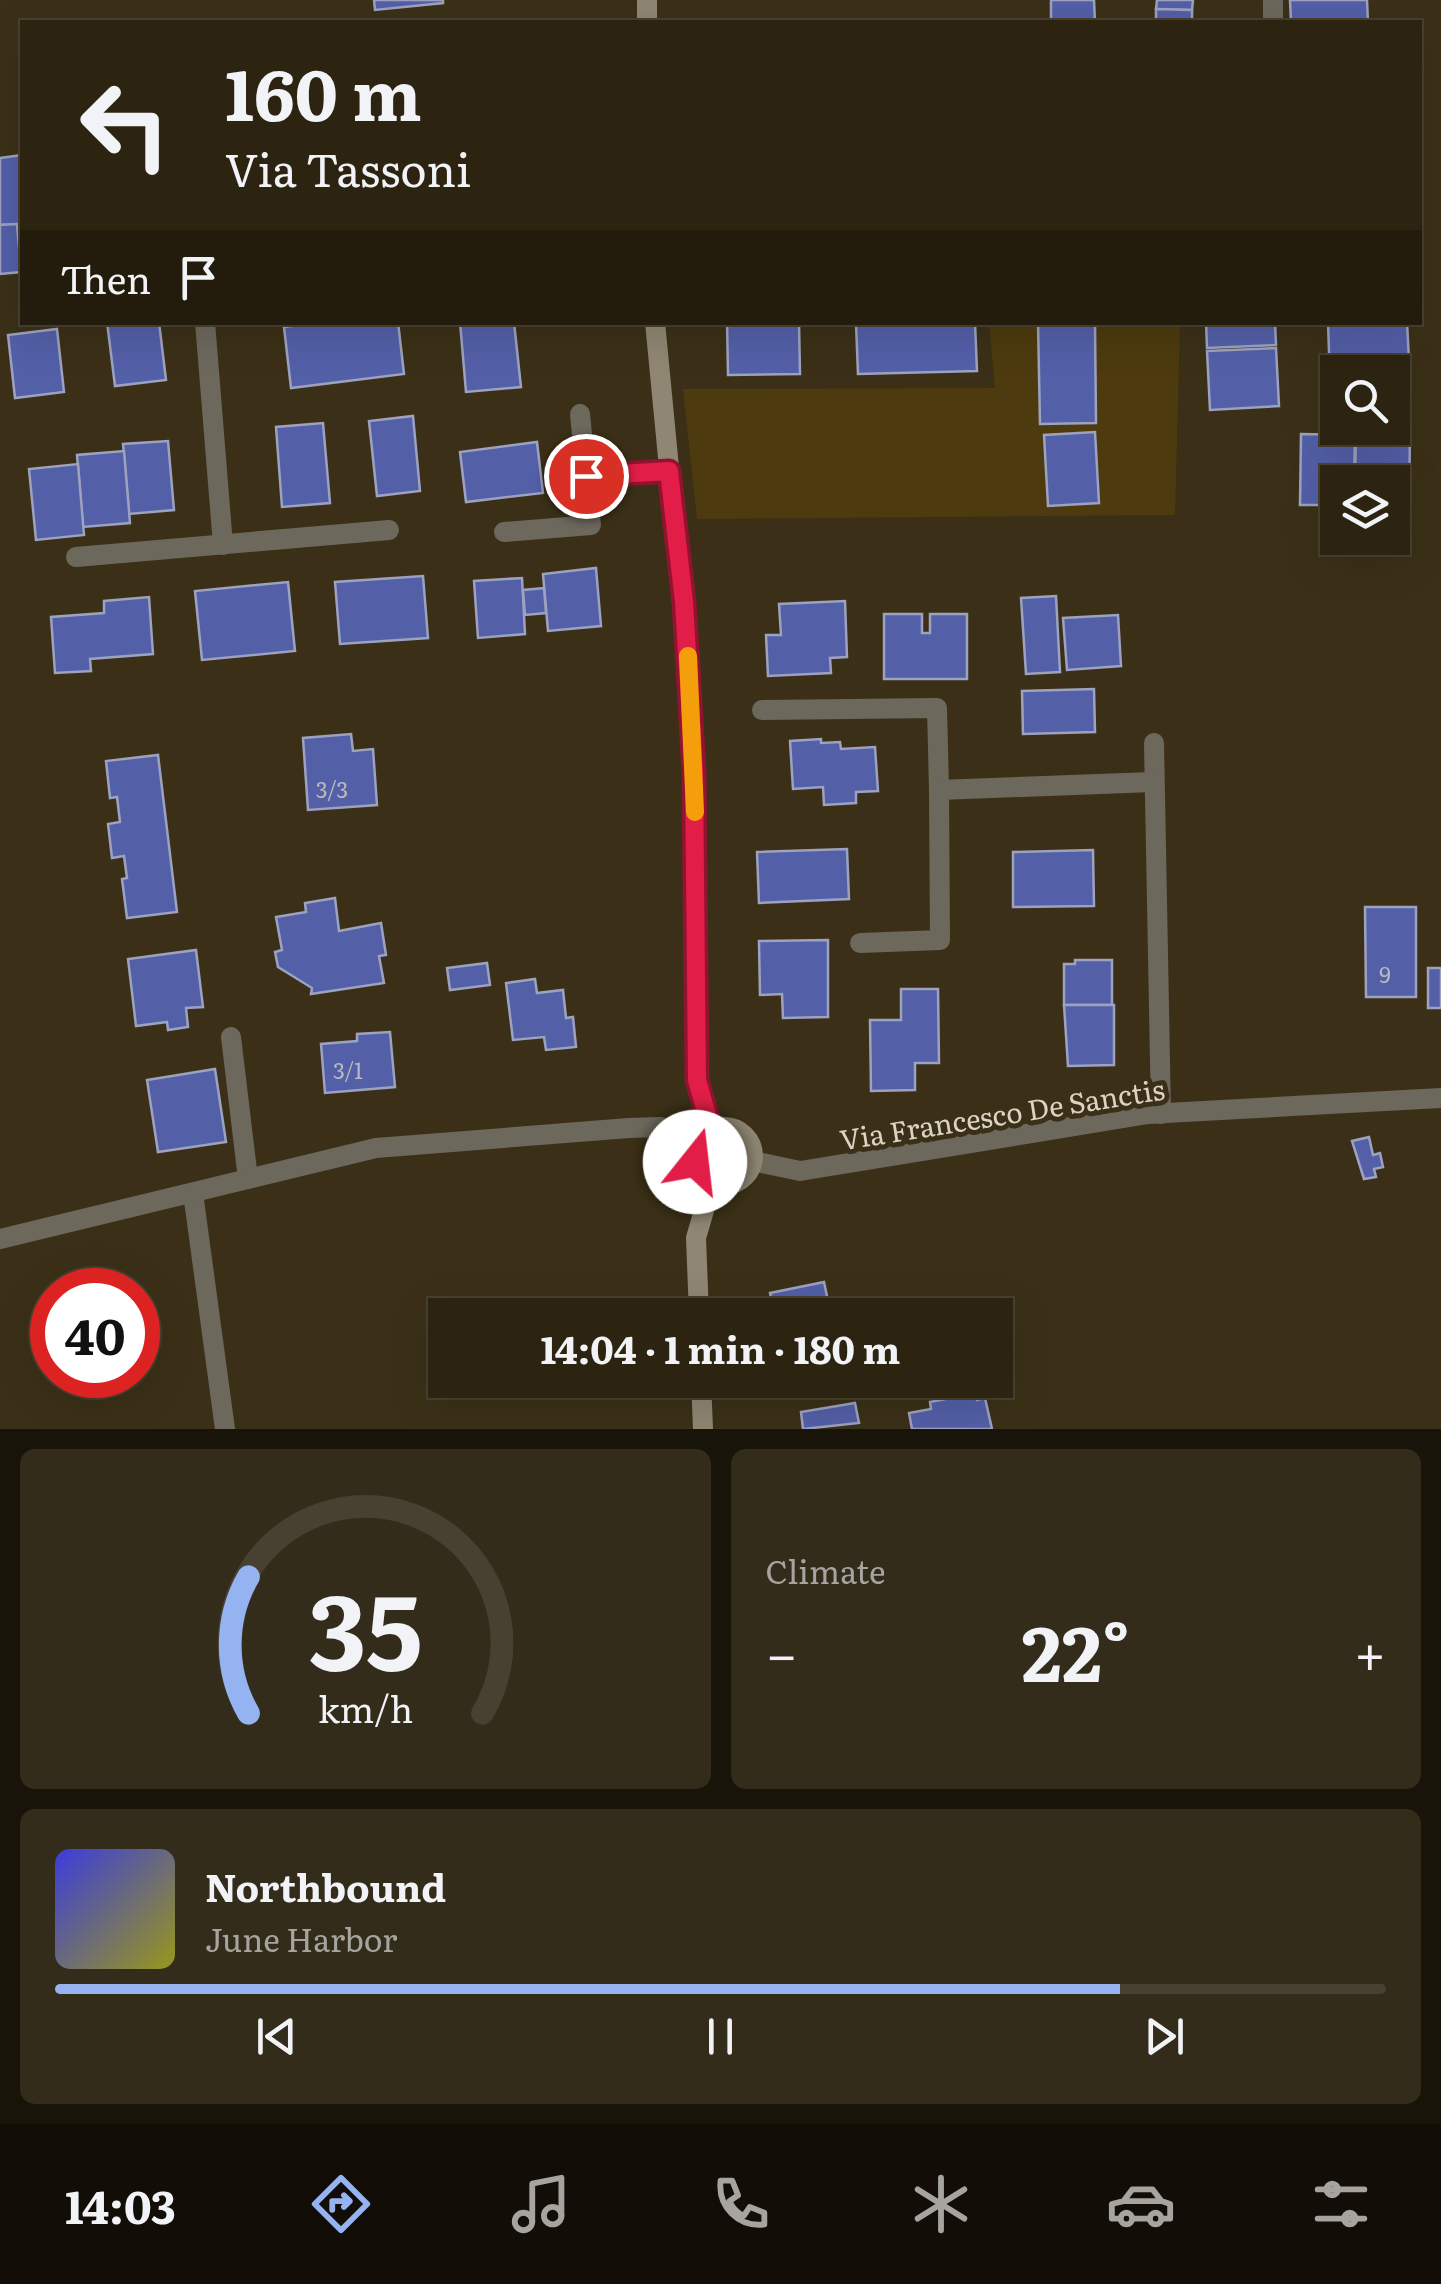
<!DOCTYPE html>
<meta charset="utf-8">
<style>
:root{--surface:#2c2411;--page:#342c1a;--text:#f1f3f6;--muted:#a6a49f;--line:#484131;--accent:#95b2f1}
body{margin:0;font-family:Literata,serif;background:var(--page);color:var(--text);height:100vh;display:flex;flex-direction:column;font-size:38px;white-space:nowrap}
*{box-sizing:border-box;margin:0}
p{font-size:32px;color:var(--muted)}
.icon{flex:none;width:55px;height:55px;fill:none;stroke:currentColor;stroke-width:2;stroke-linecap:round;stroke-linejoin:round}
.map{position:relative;height:1429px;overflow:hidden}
.side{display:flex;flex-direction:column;gap:20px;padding:20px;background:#181409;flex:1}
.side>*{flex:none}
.top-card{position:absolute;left:20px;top:20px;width:1402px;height:305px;border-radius:0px;box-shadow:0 10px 40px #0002,0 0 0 2px var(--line);background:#2c2411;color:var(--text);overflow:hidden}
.buttons{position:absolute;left:1320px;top:355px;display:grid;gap:20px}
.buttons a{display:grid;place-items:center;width:90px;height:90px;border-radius:0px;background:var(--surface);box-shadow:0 10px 40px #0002,0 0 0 2px var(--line);font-size:50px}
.speed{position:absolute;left:30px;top:1268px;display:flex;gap:20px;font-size:50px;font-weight:700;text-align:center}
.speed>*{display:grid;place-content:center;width:130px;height:130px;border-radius:50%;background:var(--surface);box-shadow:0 10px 40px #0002,0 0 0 2px var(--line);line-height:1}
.speed .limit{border:15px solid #d22;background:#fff;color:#111}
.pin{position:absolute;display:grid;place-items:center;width:85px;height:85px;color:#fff;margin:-42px;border:5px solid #fff;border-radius:50%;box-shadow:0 2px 10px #0007}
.me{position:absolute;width:110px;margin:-55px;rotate:16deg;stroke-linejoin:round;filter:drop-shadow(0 0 8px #0008)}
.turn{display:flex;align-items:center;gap:35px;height:210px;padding:0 40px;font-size:45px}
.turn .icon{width:130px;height:130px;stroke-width:2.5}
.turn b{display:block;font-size:70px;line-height:85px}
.then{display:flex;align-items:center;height:95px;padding:0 40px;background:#0003;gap:20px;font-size:38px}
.big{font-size:75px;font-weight:700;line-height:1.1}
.side .tile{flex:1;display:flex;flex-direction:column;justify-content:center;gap:15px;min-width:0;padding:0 35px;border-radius:15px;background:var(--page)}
.side .dial{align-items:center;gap:0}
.dial svg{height:260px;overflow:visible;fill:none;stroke:var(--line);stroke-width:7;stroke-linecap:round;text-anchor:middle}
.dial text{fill:var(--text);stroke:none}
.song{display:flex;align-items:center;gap:30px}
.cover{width:120px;height:120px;border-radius:15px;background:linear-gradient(135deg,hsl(240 70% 55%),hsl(60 70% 35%))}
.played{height:10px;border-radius:5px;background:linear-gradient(90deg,var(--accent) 80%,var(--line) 80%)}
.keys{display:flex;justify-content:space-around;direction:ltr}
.heat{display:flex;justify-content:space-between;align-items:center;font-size:55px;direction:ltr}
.side .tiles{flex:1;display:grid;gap:20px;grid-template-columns:1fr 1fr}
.tile:last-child{grid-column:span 2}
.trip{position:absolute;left:428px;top:1298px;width:585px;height:100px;border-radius:0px;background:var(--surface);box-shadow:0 10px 40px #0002,0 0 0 2px var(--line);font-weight:700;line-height:100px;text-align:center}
.tab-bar{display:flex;height:160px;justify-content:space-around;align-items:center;background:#120e07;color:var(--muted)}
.tab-bar .icon{width:70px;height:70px}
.tab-bar .current{color:var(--accent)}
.tab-bar b{font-size:45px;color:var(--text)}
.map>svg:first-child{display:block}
.green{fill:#4d3b0f}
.building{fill:#535fa7;stroke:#9ca2bf;stroke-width:2.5}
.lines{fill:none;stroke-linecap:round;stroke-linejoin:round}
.street{stroke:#6d685c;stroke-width:20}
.secondary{stroke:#8f8673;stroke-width:20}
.route-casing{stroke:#92132f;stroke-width:25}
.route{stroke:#e11d48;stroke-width:18}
.slow{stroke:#f59e0b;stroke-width:18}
.labels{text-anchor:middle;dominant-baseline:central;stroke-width:10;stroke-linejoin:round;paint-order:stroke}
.number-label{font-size:22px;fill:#b9b7be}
.street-label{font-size:28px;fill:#dbd4c5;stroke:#3b3017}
</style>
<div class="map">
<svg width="1441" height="1429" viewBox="0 0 1441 1429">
<rect width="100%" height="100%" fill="#3b3017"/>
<path class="green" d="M989,323H1180L1175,515L697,519L683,389L995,388Z"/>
<g class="building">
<path d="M374,0H443V3L375,10Z"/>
<path d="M1051,0H1094L1095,22H1051Z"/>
<path d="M1157,0H1193L1192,10L1156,9Z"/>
<path d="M1290,0H1367L1368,22H1291Z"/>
<path d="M1156,9L1192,10V22H1156Z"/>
<path d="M22,155V233L18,234L17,224L0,225V158Z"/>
<path d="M17,224L21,272L0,274V225Z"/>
<path d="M107,322H159L166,380L115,386Z"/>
<path d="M323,322H398L404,374L291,388L284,327Z"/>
<path d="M460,322H514L521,387L466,392Z"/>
<path d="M727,322H799L800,374L728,375Z"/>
<path d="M975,322L977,371L858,374L856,324Z"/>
<path d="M1038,322H1095L1096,423L1040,424Z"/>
<path d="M1206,322H1275L1276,345L1207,348Z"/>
<path d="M1328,322H1407L1410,379L1392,380V372H1338V382H1330Z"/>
<path d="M57,329L64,392L15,398L8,335Z"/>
<path d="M1276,348L1279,406L1210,410L1207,351Z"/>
<path d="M413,416L420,491L377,496L369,421Z"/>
<path d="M323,423L330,503L282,507L276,427Z"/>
<path d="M1095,432L1099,503L1048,506L1044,435Z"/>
<path d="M1301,434L1355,435L1354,482H1338V516H1322L1323,505H1300Z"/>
<path d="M1356,434L1410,435L1409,505H1392V482H1355Z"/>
<path d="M168,441L174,510L129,514L123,444Z"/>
<path d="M537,442L543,493L466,502L460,452Z"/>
<path d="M124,451L130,523L83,527L77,455Z"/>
<path d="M78,464L84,535L36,540L29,469Z"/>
<path d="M596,568L601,626L548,631L543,574Z"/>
<path d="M423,576L428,638L340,644L335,582Z"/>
<path d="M522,578L525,634L478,638L474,581Z"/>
<path d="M288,582L295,651L202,660L195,591Z"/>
<path d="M544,588L546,613L525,615L523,590Z"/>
<path d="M1056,596L1060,672L1026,674L1021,598Z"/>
<path d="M149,597L153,654L90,659L91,671L55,673L51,617L104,613V601Z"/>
<path d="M845,601L847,657L830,658L831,673L768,676L766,635H781L779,604Z"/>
<path d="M884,614H922V633H930V614H967V679H884Z"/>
<path d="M1118,615L1121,666L1067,670L1063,618Z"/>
<path d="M1094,689L1095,732L1023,734L1022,691Z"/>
<path d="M351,734L353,751L373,749L377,805L308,810L303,738Z"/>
<path d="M821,739V743L840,742L841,749L875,747L878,791L856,792V803L824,805L823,787L793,789L790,741Z"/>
<path d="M158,755L177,912L127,918L122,879L127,878L124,856L112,858L108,824L120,822L117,797L110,798L106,761Z"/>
<path d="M847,849L849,899L759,903L757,852Z"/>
<path d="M1093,850L1094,906L1013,907V852Z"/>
<path d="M335,898L339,931L381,923L386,955L379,956L384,983L311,994L312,988L278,967L275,952L282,950L276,917L306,912L305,903Z"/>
<path d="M1365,907H1416V997H1366Z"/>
<path d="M828,940V1017L783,1018L782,994L760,995L759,941Z"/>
<path d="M196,950L203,1007L186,1008L188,1027L168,1030L167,1022L136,1026L128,959Z"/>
<path d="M1075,960H1112V1005H1064V964H1075Z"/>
<path d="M487,963L490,985L450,990L447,968Z"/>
<rect x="1428" y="968" width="13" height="40"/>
<path d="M535,979L537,993L563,990L566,1018L573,1017L576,1047L546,1050L544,1037L513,1040L506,983Z"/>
<path d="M901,989H938L939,1063H915V1090L871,1091L870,1020H901Z"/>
<path d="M1064,1005H1114V1065L1068,1066Z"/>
<path d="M390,1032L395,1087L325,1093L321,1044L357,1041V1034Z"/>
<path d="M215,1069L226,1142L158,1152L147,1080Z"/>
<path d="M1369,1137L1373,1155L1380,1153L1383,1167L1374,1169L1376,1177L1364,1179L1352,1141Z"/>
<path d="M824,1282L831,1315H775L770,1293Z"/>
<path d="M976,1393L977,1400L985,1398L992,1429H912L909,1413L931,1409L930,1402Z"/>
<path d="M855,1403L859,1423L803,1429L801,1412Z"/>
</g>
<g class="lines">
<g class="street">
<path d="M1273,0V22"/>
<path d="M205,322L223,545"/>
<path d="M580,414L586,476"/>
<path d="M504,532L591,525L586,476L669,471"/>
<path d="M76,557L389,530"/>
<path d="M762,710L937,708L939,790"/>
<path d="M1154,743L1161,1114"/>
<path d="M860,943L940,940L939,790L1153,782"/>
<path d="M231,1037L248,1179"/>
<path d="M752,1161L800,1171L1148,1114L1441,1098"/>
<path d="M193,1193L225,1429"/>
<path d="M0,1239L376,1148L629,1128L661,1127L698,1144"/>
</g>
<g class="secondary">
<path d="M647,22V0"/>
<path d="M655,322L690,686L694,771L697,1080L711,1130"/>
<circle cx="724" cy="1156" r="29"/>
<path d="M699,1315L696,1238L712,1183"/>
<path d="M701,1380L703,1429"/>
</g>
</g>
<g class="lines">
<g class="route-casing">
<path id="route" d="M586,476L669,471L684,602L694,771L697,1080L711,1130L698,1144L695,1162"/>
</g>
<use href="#route" class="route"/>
<path class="slow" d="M688,656L695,812"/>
</g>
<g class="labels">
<g class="number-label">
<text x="332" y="788">3/3</text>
<text x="1385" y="973">9</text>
<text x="348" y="1069">3/1</text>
</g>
<g class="street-label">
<text transform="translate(1002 1113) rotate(-9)">Via Francesco De Sanctis</text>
</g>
</g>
</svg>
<div class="buttons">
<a><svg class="icon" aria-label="search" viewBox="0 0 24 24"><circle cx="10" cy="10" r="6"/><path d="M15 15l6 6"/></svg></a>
<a><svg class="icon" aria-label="layers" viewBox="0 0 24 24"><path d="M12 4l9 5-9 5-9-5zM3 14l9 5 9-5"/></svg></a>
</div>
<div class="speed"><div class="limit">40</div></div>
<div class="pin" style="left:586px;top:476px;background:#d93025"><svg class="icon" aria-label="arrive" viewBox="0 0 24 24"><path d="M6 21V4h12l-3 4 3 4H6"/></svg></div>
<svg class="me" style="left:695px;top:1162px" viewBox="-20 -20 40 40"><circle r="19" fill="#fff"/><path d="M0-13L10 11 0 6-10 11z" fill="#e11d48"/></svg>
<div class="trip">14:04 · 1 min · 180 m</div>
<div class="top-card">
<div class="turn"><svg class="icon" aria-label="left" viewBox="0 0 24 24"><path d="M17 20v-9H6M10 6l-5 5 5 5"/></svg><div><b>160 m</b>Via Tassoni</div></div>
<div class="then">Then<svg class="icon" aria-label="arrive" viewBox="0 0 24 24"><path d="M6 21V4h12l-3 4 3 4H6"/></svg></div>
</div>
</div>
<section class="side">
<div class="tiles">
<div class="tile dial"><svg viewBox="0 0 100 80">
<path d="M14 69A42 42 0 1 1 86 69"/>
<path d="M14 69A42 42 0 0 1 14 27" stroke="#95b2f1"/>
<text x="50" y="56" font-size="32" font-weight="700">35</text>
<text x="50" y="72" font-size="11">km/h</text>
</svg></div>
<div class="tile"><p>Climate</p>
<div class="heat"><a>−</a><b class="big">22°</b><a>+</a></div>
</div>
<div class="tile">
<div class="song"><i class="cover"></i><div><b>Northbound</b><p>June Harbor</p></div></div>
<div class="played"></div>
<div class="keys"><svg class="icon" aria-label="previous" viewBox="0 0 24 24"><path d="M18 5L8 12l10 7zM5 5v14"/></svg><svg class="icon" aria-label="pause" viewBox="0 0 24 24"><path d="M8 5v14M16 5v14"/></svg><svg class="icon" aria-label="next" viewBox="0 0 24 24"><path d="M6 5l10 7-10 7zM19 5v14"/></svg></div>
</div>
</div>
</section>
<nav class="tab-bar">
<b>14:03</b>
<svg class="icon current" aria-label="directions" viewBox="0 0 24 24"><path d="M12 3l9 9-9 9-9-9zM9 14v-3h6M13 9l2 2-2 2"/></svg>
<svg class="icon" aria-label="music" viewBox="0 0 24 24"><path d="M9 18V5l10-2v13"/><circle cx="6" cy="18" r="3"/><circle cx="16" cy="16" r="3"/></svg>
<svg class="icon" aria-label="phone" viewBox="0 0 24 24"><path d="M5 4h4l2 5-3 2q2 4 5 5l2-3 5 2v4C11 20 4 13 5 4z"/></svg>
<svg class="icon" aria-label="climate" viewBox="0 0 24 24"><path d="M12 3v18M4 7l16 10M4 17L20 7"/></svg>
<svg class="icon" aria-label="car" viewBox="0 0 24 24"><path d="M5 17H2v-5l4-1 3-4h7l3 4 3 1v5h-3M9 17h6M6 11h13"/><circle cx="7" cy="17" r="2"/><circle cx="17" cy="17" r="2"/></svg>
<svg class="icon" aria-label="filters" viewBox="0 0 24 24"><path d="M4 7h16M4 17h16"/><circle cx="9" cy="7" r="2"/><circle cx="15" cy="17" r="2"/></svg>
</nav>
